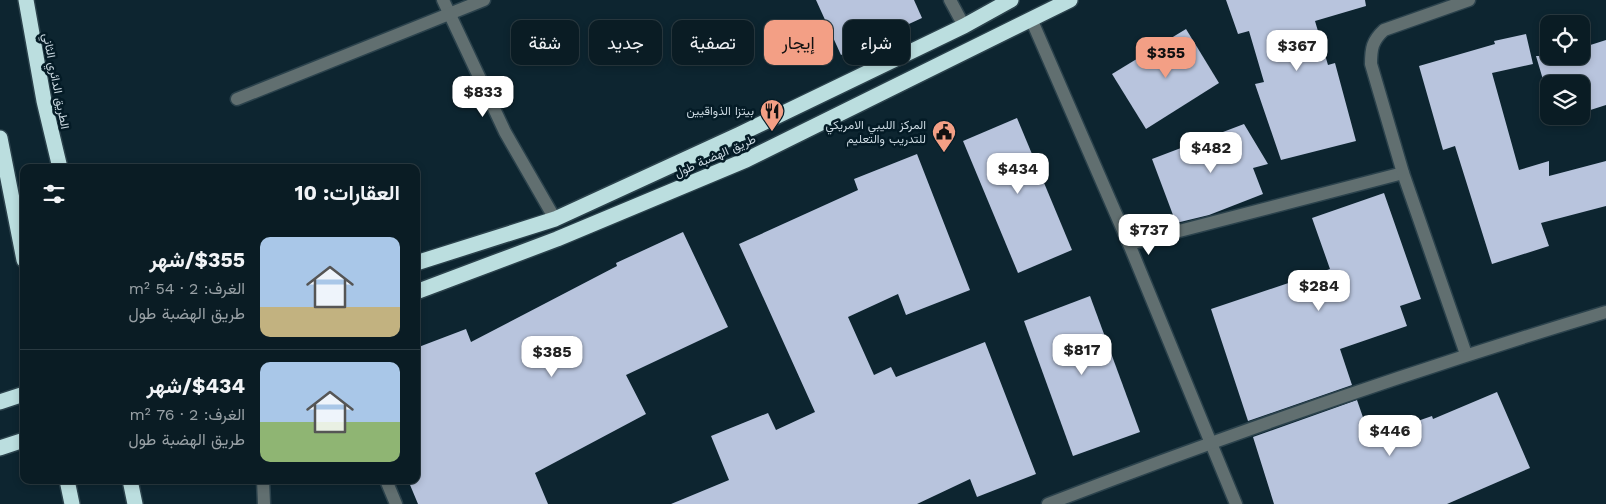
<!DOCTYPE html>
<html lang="ar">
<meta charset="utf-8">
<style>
:root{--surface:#0a1c24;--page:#182931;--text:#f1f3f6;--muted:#99a1a6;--line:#2a3a41;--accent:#f39f85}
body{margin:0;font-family:"Work Sans",Vazirmatn,sans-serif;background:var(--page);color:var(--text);direction:rtl;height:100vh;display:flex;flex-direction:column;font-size:19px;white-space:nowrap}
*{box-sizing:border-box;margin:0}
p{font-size:16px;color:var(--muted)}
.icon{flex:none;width:28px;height:28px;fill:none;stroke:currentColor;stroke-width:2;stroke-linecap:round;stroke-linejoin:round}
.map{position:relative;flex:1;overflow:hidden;direction:ltr}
.panel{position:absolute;left:20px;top:164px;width:400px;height:320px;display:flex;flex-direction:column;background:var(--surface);border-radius:10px;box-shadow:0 2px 8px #0003,0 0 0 1px var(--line);direction:rtl}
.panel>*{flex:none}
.top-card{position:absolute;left:435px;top:20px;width:475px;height:45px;direction:rtl;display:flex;gap:10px}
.buttons{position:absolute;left:1540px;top:15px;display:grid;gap:10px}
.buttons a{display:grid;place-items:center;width:50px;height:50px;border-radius:10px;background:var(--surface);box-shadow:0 2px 8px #0003,0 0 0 1px var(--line);font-size:25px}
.price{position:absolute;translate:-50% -42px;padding:0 11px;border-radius:10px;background:#fff;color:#222;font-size:16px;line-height:32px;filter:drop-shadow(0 1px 2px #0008)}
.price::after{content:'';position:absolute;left:50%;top:30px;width:15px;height:11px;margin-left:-8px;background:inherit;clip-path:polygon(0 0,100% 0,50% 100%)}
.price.active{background:var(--accent);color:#111}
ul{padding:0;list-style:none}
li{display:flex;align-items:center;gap:15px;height:125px;padding:0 20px}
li+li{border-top:1px solid var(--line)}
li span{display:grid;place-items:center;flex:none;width:140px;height:100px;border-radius:10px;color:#555}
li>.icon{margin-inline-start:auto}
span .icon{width:60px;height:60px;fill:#fffc;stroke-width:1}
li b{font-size:21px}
h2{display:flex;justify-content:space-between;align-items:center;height:60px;padding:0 20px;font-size:21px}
.pill{padding:0 18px;border-radius:10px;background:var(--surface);box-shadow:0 2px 8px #0003,0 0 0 1px var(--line);font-size:18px;line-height:45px}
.pill.active{background:var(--accent);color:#111}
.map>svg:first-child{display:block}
.building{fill:#b8c4dd}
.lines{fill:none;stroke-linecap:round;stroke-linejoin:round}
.minor-casing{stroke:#2b424c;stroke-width:15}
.highway-casing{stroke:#2b424c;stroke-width:18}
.minor{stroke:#616f70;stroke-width:12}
.highway{stroke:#bbdedf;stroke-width:15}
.labels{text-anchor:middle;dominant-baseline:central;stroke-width:5;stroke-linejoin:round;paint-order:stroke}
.street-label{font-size:12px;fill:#cad8e0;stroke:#041b26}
.poi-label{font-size:12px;fill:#cad8e0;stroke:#041b26;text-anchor:end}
</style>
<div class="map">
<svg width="1606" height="504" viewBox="0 0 1606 504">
<rect width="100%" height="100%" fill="#0d2530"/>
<g class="building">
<path d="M816,0h98l8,18 -81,37z"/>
<path d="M1226,0h139l1,6 -51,15 13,44 7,-2 21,78 -75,19 -26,-76 9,-2 -15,-51 -11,3z"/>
<path d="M1186,29l33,54 -73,46 -34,-55z"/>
<path d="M1526,34l7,30 -41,9 27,97 30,-9v15l57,-15v45l-65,17 8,23 -57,18 -37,-118 -12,4 -24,-84 76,-22 -1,-3z"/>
<path d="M1606,40v65l-25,8v-29h-32v16l-13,-44h45v-8z"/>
<path d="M1017,118l55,132 -54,23 -55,-132z"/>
<path d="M1244,124l24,40 -15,4 10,26 -54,21 -33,8 -24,-64z"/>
<path d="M917,154l53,136 -64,25 -8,-21 -50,23 26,58 17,-8 5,10 89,-35 51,132 -59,23 -7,-18 -53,25h-246l58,-24 -18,-44 57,-23 8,17 39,-18 -76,-168 119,-54 -4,-11z"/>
<path d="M1384,193l37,106 -21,7 7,20 -67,23 12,36 -104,36 -37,-112 119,-40 -18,-51z"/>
<path d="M683,232l45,95 -102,48 20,39 -111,59 13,31h-130l-10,-24h8v-132l50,-19 5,13 146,-76 -1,-3z"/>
<path d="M1090,296l50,136 -67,24 -49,-135z"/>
<path d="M1497,392l33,76 -83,36h-173l-21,-67 104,-37 9,26 13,-4 4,11 49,-17 1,3z"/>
</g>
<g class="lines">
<g class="minor-casing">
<g id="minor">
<path d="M443,0l62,132 50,87"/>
<path d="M950,0l14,26"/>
<path d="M1032,21l97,223 107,260"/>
<path d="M237,99l247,-99"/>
<path d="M1129,244l274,-71"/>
<path d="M1466,354l-63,-181 -32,-109c0,-15 1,-23 13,-34l85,-30"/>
<path d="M263,480l1,24"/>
<path d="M386,480l10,24"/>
<path d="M1048,504c184,-71 369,-135 558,-192"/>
</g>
</g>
<g class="highway-casing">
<g id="highway">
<path d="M26,0l18,101 16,67"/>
<path d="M0,138l24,122"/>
<path d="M416,263l139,-44 185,-85 224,-108 47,-26"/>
<path d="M416,292l141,-53 189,-79 324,-160"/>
<path d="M0,402l24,-8"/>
<path d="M0,448l24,-8"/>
<path d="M67,480l5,24"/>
<path d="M130,480l5,24"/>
</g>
</g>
<use href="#minor" class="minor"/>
<use href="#highway" class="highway"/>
</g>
<defs>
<g id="restaurant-pin" transform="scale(1.25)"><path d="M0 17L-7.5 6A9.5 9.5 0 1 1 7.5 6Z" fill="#f39f85" stroke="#041b26"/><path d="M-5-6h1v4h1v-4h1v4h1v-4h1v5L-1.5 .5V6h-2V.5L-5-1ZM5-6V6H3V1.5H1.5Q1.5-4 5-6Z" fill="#111"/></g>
<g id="civic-pin" transform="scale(1.25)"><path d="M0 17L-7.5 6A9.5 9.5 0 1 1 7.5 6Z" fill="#f39f85" stroke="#041b26"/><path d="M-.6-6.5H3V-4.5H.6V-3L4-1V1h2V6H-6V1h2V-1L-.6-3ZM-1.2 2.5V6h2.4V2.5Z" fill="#111"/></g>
</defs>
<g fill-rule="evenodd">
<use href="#restaurant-pin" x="772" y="111"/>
<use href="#civic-pin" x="944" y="132"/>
</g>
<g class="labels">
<g class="street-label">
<text transform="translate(56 81) rotate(79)">الطريق الدائري الثاني</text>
<text transform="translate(715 156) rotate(-24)">طريق الهضبة طول</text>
</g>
<g class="poi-label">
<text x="754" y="111">بيتزا الذواقيين</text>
<text x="926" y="125">المركز الليبي الامريكي<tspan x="926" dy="14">للتدريب والتعليم</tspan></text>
</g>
</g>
</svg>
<div class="buttons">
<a><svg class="icon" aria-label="locate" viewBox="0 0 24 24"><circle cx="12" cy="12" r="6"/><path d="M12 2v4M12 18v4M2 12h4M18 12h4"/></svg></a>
<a><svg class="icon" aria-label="layers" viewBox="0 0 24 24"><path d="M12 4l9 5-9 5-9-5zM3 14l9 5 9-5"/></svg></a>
</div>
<b class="price" style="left:1297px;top:72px">$367</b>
<b class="price active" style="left:1166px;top:79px">$355</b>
<b class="price" style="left:483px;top:118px">$833</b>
<b class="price" style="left:1211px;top:174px">$482</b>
<b class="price" style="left:1018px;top:195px">$434</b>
<b class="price" style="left:1149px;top:256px">$737</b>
<b class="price" style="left:1319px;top:312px">$284</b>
<b class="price" style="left:1082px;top:376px">$817</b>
<b class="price" style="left:552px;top:378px">$385</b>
<b class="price" style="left:1390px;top:457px">$446</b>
<div class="top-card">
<a class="pill">شراء</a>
<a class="pill active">إيجار</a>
<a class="pill">تصفية</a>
<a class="pill">جديد</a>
<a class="pill">شقة</a>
</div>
<section class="panel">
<h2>العقارات: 10<svg class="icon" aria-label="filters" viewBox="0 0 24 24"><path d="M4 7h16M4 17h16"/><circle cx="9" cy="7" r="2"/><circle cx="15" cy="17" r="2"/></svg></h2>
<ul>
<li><span style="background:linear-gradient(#a9c7e8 70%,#c2b280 0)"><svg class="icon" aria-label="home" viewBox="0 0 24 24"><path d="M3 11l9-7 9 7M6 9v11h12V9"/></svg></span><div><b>$355/شهر</b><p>الغرف: 2 · 54 m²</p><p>طريق الهضبة طول</p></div></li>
<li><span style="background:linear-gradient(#a9c7e8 60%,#8fb573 0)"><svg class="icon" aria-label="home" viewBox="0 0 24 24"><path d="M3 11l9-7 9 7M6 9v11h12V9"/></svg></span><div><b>$434/شهر</b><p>الغرف: 2 · 76 m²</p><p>طريق الهضبة طول</p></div></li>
</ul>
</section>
</div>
